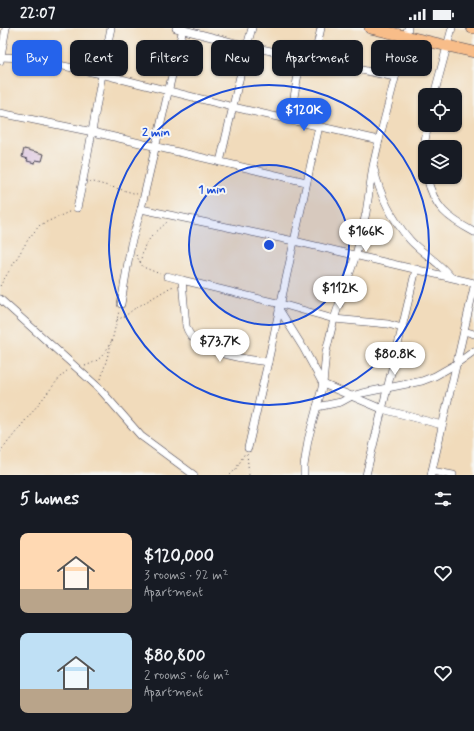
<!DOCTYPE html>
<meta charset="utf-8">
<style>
:root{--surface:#171b24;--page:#20242c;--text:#f1f3f6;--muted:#9ea1a6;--accent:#2563eb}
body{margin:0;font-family:Mynerve,sans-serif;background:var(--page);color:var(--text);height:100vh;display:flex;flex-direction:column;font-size:15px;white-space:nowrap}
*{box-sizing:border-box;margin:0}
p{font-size:13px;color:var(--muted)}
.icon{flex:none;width:22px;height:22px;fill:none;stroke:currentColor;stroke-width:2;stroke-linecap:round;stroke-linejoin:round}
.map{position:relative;height:447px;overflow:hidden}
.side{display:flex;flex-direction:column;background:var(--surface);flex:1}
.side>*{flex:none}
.top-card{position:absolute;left:12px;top:12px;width:450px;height:36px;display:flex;gap:8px}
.fabs{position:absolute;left:418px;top:60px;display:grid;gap:8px}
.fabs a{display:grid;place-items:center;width:44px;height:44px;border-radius:8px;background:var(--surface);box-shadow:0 1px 3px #0004;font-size:20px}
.price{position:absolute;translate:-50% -34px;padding:0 9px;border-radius:14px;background:#fff;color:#222;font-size:13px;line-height:26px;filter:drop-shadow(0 1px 2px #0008)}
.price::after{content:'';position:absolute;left:50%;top:24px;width:12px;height:9px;margin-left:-6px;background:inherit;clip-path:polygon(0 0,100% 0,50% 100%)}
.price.current{background:var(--accent);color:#fff}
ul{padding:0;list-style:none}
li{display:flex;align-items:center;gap:12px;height:100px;padding:0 20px}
li span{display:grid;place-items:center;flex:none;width:112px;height:80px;border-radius:8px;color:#555}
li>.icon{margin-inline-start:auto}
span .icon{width:48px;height:48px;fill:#fffc;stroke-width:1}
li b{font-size:17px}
h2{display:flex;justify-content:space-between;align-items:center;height:48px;padding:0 20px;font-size:17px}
.chip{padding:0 14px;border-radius:8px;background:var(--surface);box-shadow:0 1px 3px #0004;font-size:14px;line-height:36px}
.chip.current{background:var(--accent);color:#fff}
.status{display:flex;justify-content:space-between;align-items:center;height:28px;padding:0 20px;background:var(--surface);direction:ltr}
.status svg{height:11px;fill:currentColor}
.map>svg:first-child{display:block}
.building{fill:#d4b5d9}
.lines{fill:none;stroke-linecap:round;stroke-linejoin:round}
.street-casing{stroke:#413e4e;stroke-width:8}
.primary-casing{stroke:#413e4e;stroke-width:12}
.path{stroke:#413e4e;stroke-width:1;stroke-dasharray:1 3;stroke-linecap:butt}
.street{stroke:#fff;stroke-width:7}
.primary{stroke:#f8bd89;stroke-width:11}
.ring{fill:none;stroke:#1d4ed8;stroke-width:2}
.centre{fill:#1d4ed8;stroke:#f6f6f2;stroke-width:2}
.ring-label{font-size:12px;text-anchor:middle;font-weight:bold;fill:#1d4ed8;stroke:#f6f6f2;stroke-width:4;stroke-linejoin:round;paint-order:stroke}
</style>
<div class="status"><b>22:07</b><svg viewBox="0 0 49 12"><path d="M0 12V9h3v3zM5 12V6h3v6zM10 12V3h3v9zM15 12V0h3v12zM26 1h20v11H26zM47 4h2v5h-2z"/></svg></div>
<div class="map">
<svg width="474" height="447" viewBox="0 0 474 447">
<rect width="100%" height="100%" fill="#f6f6f2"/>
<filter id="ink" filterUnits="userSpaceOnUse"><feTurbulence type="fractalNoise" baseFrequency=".025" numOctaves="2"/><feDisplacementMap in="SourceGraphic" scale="8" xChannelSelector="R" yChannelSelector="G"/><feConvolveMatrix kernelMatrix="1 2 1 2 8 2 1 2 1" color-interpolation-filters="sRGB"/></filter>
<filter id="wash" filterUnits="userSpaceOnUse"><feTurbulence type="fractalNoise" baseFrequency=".012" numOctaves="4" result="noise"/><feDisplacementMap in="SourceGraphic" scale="16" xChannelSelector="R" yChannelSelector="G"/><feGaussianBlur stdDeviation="0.9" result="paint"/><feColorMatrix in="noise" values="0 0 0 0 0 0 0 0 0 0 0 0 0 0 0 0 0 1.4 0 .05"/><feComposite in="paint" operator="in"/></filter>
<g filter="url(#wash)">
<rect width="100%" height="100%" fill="#f1dbbb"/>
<g id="blocks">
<path class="building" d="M24,121l20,5 -2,7 -6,-1 -1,3 -8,-2 1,-2 -6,-2z"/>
</g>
</g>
<g filter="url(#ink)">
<use href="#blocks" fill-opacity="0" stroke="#413e4e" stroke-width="1"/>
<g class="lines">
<g class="street-casing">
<g id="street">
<path d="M176,0l71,18 148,31"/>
<path d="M0,29l26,1 75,16 132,33 146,33"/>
<path d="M314,31l7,-31"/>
<path d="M0,33l6,-33"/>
<path d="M434,67l18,-67"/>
<path d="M0,85l93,19 213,50"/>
<path d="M290,92l11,-63"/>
<path d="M220,134l27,-116 5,-18"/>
<path d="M425,140c-3,-15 0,-29 3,-43"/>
<path d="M374,141c6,27 18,50 36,71 8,9 19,16 28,24 5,4 9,9 13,13"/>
<path d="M427,149c7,31 21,41 47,55"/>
<path d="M77,180c14,-60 21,-120 34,-180"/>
<path d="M141,181l153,32 180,42"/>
<path d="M167,248l15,4"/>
<path d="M0,271l99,89 42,48 53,39"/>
<path d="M121,276l10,-60 10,-35 42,-181"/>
<path d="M279,281l25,40 19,35 59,25 60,16"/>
<path d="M402,300l14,-59"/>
<path d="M464,303l10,3"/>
<path d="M268,334c-24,-3 -74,-8 -82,-36l-4,-46 99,24 53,15 54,5 14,4 -36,147"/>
<path d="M317,379l24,-5 11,-6 10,-3 60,-12 13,-5 21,-12 18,-13"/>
<path d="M248,420l20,-86 51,-236"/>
<path d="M432,443l21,4"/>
<path d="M304,447v-9l4,-26 15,-56 3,-32 8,-33 22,-64 10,-42 7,-47 6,-26 29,-112"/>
<path d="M431,447l43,-188"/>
</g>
</g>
<g class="primary-casing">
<g id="primary">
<path d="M370,0l104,24"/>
<path d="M472,0h2"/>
</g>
</g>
<g class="path">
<path d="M90,153l47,13"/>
<path d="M136,227l7,12 17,7"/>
<path d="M140,234l5,-17 7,-9 15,-14"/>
<path d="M0,258l29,-48 11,-13 31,-14"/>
<path d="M117,292l8,-4 9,-7 37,-22 4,-1"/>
<path d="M112,313l7,-30"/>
<path d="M85,338c16,-6 19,-11 27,-26"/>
<path d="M101,351l10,-35"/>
<path d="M0,424l61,-76 7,-6"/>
<path d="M247,426l2,21"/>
<path d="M230,447l6,-6 9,-16"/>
</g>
<use href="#street" class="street"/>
<use href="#primary" class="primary"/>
</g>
</g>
<circle cx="269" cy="217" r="80" fill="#1d4ed8" fill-opacity=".12"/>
<g class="ring">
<circle cx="269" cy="217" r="80"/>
<circle cx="269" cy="217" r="160"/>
</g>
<circle cx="269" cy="217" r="6" class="centre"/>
<g class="ring-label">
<text x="156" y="108">2 min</text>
<text x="212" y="165">1 min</text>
</g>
</svg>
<div class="fabs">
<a><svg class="icon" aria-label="locate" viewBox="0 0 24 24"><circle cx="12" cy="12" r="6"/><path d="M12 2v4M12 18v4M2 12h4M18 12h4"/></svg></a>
<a><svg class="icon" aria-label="layers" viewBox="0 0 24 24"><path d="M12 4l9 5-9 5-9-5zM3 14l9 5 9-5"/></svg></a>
</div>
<b class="price current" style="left:304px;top:104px">$120K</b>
<b class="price" style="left:366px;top:225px">$166K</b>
<b class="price" style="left:340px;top:282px">$112K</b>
<b class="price" style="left:220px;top:335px">$73.7K</b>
<b class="price" style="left:395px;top:348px">$80.8K</b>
<div class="top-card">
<a class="chip current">Buy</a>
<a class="chip">Rent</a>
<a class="chip">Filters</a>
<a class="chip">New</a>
<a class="chip">Apartment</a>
<a class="chip">House</a>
</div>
</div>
<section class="side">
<h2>5 homes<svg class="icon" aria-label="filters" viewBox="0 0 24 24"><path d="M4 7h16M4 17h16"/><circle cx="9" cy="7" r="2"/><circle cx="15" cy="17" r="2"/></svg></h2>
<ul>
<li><span style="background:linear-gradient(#ffd9b3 70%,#b9a48a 0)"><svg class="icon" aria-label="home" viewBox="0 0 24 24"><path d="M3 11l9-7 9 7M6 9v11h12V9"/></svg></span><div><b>$120,000</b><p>3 rooms · 92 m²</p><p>Apartment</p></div><svg class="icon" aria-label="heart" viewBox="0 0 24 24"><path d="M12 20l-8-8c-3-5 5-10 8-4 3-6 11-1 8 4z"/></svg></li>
<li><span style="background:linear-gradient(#bfe0f5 70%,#b9a48a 0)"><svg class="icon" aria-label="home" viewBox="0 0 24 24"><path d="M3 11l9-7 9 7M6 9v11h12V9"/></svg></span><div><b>$80,800</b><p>2 rooms · 66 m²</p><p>Apartment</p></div><svg class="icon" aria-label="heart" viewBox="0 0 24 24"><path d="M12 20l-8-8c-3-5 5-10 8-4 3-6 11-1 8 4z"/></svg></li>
</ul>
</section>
